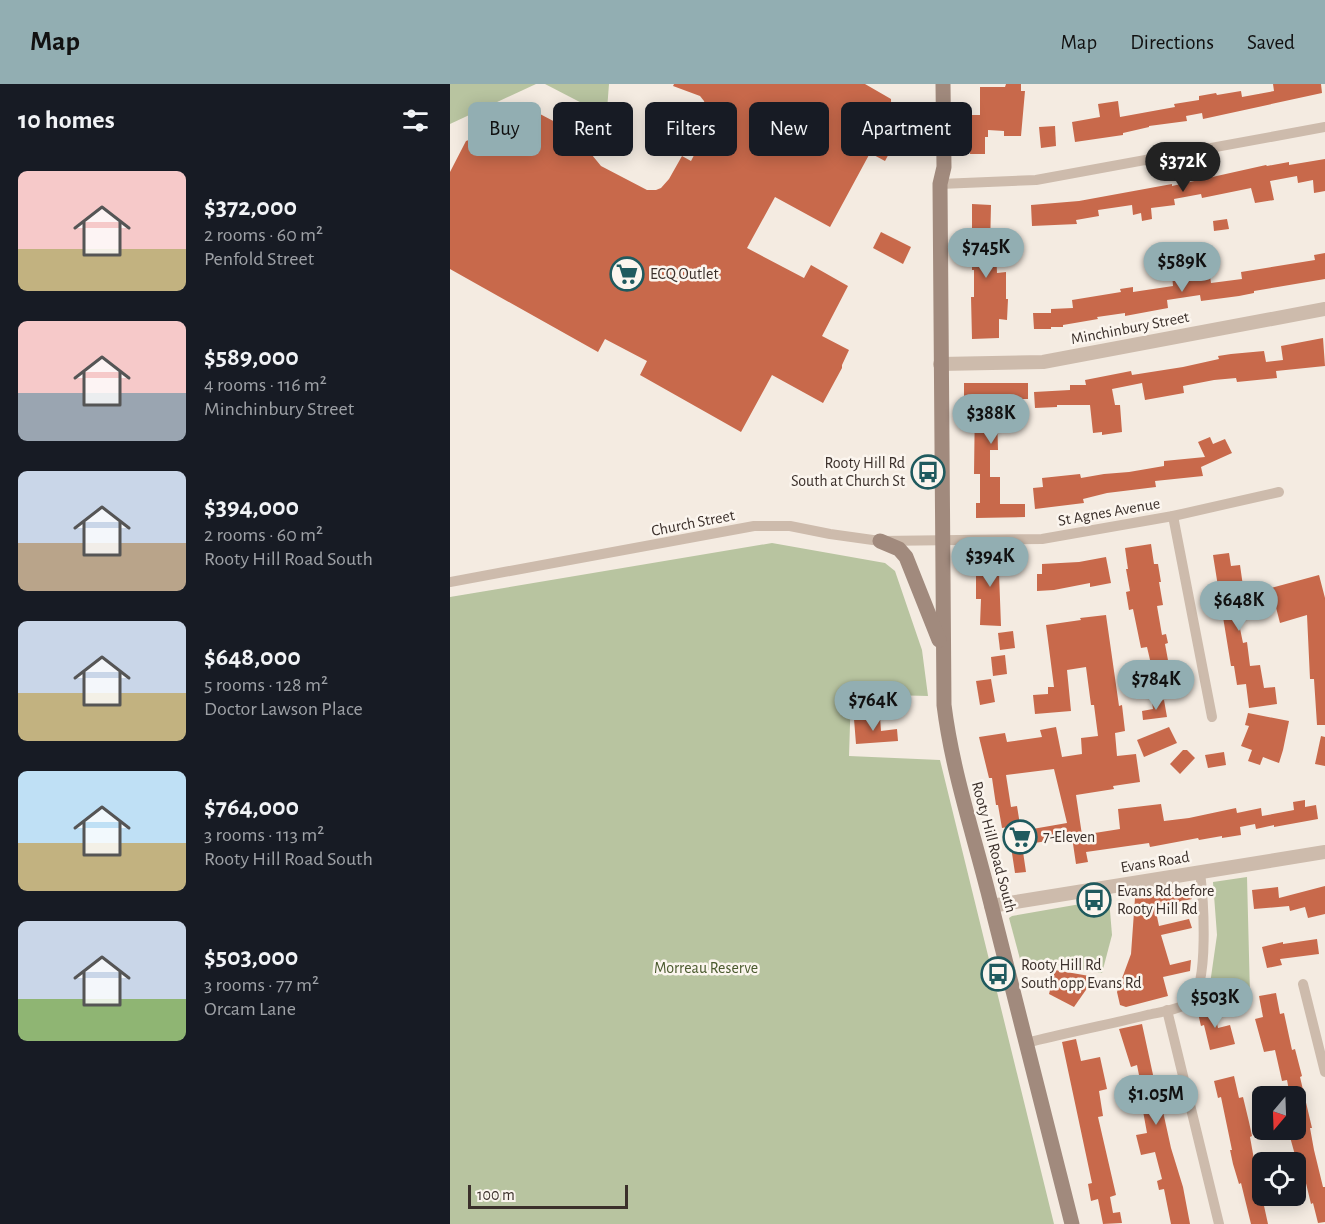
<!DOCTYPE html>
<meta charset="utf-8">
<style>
:root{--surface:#171b24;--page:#242831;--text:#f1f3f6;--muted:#9ea1a6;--accent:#92aeb2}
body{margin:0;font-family:"Alegreya Sans",sans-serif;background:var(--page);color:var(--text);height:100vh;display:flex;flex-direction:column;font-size:22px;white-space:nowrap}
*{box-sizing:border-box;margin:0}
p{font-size:20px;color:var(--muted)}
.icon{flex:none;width:33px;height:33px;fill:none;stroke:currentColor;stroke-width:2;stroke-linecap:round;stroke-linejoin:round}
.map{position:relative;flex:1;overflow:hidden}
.side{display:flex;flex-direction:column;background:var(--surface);width:450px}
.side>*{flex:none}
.hud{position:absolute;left:18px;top:18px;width:570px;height:54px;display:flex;gap:12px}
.needle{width:39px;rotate:199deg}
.controls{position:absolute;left:802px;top:1002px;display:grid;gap:12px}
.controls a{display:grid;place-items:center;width:54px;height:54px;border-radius:9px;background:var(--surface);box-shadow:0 3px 15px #0003;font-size:30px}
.scale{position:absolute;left:18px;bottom:15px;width:160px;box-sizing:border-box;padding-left:6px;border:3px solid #3b302b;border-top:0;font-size:16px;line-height:21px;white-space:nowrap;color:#3b302b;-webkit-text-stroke:4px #fbf5ee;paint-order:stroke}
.price{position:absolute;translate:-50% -51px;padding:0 14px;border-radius:21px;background:var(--accent);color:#111;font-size:20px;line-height:39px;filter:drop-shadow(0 2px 3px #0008)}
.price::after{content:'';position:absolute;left:50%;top:36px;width:18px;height:14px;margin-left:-9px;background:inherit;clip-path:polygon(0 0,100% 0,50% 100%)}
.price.selected{background:#222;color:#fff}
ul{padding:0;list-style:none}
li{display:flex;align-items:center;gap:18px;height:150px;padding:0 18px}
li span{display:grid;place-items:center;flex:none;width:168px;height:120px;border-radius:9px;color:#555}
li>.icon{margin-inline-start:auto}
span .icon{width:72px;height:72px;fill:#fffc;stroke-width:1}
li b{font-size:26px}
h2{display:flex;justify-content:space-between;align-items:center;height:72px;padding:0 18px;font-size:26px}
.pill{padding:0 21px;border-radius:9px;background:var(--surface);box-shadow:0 3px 15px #0003;font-size:21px;line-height:54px}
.pill.selected{background:var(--accent);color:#111}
header{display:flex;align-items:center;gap:36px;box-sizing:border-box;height:84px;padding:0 30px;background:var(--accent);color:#111}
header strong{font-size:28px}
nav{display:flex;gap:33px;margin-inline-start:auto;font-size:21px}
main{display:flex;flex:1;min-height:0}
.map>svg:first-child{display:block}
.green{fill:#b8c4a0}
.building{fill:#c8694b;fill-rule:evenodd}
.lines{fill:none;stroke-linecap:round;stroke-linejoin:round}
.minor{stroke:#cdbbac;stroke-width:10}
.tertiary{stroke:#cdbbac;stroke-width:14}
.secondary{stroke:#a18a7d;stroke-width:15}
.labels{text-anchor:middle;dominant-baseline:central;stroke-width:5;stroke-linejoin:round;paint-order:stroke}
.poi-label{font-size:16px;fill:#3b302b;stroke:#fbf5ee;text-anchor:start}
.street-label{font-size:16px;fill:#3b302b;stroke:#fbf5ee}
.park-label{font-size:16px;fill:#4a5a2e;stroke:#fbf5ee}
</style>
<header>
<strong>Map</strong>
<nav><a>Map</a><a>Directions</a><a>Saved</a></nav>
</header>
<main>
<section class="side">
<h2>10 homes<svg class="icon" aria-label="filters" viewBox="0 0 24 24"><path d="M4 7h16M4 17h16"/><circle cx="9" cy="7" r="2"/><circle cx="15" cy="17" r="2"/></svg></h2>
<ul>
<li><span style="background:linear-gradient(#f6c9c9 65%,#c2b280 0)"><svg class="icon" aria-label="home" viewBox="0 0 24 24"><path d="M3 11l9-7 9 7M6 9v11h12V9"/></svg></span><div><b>$372,000</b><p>2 rooms · 60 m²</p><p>Penfold Street</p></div></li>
<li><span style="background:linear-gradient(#f6c9c9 60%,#9aa5b1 0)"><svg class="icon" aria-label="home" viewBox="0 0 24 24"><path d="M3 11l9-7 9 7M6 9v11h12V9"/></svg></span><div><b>$589,000</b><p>4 rooms · 116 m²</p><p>Minchinbury Street</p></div></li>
<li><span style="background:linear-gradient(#c9d6e8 60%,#b9a48a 0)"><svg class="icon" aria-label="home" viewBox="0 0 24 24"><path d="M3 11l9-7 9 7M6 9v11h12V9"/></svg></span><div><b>$394,000</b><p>2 rooms · 60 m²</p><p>Rooty Hill Road South</p></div></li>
<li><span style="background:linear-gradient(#c9d6e8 60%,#c2b280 0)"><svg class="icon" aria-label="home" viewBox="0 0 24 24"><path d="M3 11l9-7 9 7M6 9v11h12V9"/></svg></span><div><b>$648,000</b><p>5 rooms · 128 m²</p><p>Doctor Lawson Place</p></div></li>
<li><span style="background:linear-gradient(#bfe0f5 60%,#c2b280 0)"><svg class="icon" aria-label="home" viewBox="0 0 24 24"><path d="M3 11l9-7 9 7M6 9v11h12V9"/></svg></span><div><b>$764,000</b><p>3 rooms · 113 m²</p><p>Rooty Hill Road South</p></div></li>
<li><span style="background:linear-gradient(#c9d6e8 65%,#8fb573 0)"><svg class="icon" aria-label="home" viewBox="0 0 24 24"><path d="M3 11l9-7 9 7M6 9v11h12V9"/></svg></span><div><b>$503,000</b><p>3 rooms · 77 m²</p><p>Orcam Lane</p></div></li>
</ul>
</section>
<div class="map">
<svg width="875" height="1140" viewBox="0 0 875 1140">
<rect width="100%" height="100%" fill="#f4ebe1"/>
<g class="green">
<path d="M0,0h86l-86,40z"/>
<path d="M95,0h64l-2,26 -4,4z"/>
<path d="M322,459l113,20 10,8 27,79 6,46 -77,-2 -2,62 91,4 114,464h-604v-627z"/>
<path d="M797,793l3,118 -43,10 10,-70 -4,-53z"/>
<path d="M659,815l3,36 -10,38 -82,-14 -11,-41 3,-2z"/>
</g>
<g class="building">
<path d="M224,0h191l26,15 1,49 -7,13 -15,-8 -40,74 -55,-30 -28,51 57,30 7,-13 37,21 -26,50 27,14 -7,15v3l-19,35 -51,-28 -31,57 -101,-57 7,-14 -42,-22 -7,13 -148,-83v-97l16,-31 74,-27 53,28 -1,13 9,11 46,24h9l5,-2 8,-9 13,-23 9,5 15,-29 3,-12 -5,-19 -4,-5 -27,-10z"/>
<path d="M556,0h15v7h4l-4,45h-17v-5l-16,-1v7h-3v17h-15l-1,-39h11v-28h25z"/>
<path d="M823,0h48l1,9 -119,26 -1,-6 -16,3 1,5 -38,5v1l-26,6v2l-48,7 -3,-20 28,-5 -2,-13 20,-3 2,16 55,-10 -1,-3 25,-4v-4l17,-3 1,2 24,-4 1,6 32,-6z"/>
<path d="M605,42l1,20 -15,2 -2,-21z"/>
<path d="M875,75v32l-11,2 -1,-13 -15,3 -1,-7 -27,5 4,19 -19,3 -4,-15 -49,10 -1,-4 -27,5 1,6 -24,3 1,11 -10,2 -1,-8 -8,2 -1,-10 -34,5 1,6 -23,4 1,4 -45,2 -1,-21 48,-4 93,-17v2l94,-21 1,1 22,-4v3z"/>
<path d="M522,120l19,1 -1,44h6l1,24 9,-1v27h2l-1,21 -8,-1v19l-27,1 -1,-42h3v-27h-2z"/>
<path d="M777,135l2,10 -15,2 -1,-10z"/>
<path d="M431,148l30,15 -8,17 -30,-16z"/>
<path d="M875,169v26l-71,12v2l-15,3 -38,5 -1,-6 -33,5 1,8 -43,8v-3l-28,4 1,2 -35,6v2h-12v2h-17l-1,-16h18v-4l22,-1 -1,-8 49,-8 -1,-3 13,-2v5l40,-6 -1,-12 37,-5 2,14 31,-4 -1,-7 74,-12 -1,-5z"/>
<path d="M873,254l2,28 -49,5 1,7 -40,4 -1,-4 -22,2 -31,6 1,7 -39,7 -3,-17 -30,6 3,16h5l2,27 -20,3v-3l-9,1 -3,-28h-33v2l-22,1 -1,-16 36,-2v-5h16l-1,-5 46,-9 1,4 51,-8 36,-8 -1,-3 13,-2 33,-3 2,11 17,-2 -2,-14z"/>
<path d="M514,299h64v16h-36l-1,16h6l1,35h-8v27h10v27h25v13l-49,1v-15h4v-29h-6l1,-75h-11z"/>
<path d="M760,353l3,7 12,-5 7,14 -31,14 2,9 -48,5 1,6 -49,6 -24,6 1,4 -49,6 -2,-21 10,-1 -1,-9 38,-4 1,4 23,-4 25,-2 35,-6v-5l41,-4 -7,-15z"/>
<path d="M701,460l3,20h4l3,18h-2l4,23 -6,1 5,29 4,-1 2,9 -3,1 5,27 4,-1 2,10 -6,1 2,10 -14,3 -11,-47 -6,1 -8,-39 -4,1 -3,-18 4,-1 -4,-22h2l-3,-21z"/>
<path d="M779,469l2,13 9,-1 4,28 6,17 -13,4 6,29 4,-1 3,24 10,-1 4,23 11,-1 2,17 -28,4 -3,-24 -9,1 -3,-19h-3l-8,-49 -2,1 -5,-18 4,-1 -7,-44z"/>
<path d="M526,473h30v16h-7l2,53 -21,-1 1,-26h-5z"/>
<path d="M656,473l5,26 -21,4v-4l-36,7 -17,1v-17h5v-10l37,-2z"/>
<path d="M869,491l6,23v127h-8l-3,-46h-4l-3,-64 -27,8 -9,-35z"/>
<path d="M656,531l13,91 3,-1 3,26 -10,2 2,23 19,-2 4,28 -27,4 1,3 -38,6 6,40 38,-6 -2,-20 43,-5 3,17 25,-3 47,-10 1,5 24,-5 1,8 32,-6 -1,-8 12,-2v7l11,-2 2,14 -44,8v-2l-18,4 -1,-5 -15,3 1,8 -19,3v-2l-23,4 -1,-2 -48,9 -1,-4 -63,9 2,10 -12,2 -4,-27 -50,8 4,27 -11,1 -7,-46 -6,1 -4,-23h-2l-4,-27h-3l-10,-41 26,-4 2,9 35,-5 -2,-7 16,-3 6,30 20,-3 -1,-16 17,-2 -4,-31h-3l-5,-38 -19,3 4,41 -36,3 -2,-19 15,-1v-7h6l-8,-62 35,-5 -1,-2zM604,685l13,54 -46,8 -4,-25 -6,1 -5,-32z"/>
<path d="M563,547l2,17 -15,2 -2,-17z"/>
<path d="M555,571l2,19 -14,2 -2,-19z"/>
<path d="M541,595l4,23 -15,3 -4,-24z"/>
<path d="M714,616l3,17 -24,3 -1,-9 11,-2 -1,-7z"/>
<path d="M798,629l41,8 -6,29 -4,13 -16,-6 -3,8 -12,-4 4,-11 -11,-4 8,-20 -4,-1z"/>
<path d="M430,633l1,14 16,-2 1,12 -42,3 -2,-25z"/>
<path d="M719,643l8,16 -33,14 -7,-17z"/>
<path d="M871,652l4,1v29l-10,-2z"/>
<path d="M733,666h4l8,8 -15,16 -10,-10z"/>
<path d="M774,668l2,13 -18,3 -3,-13z"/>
<path d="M875,802v28l-17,4 -3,-11 -15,4 -1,-5 -35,3 -2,-19 26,-3 1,11z"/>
<path d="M741,805l1,10 -37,8 4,19 30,-7 3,9 -31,7 9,30 21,-5 -1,11 -27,6 5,19 -42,11 -6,-2 -3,-13 14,-38 4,-56z"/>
<path d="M867,855l2,15 -39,5 2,6 -15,3 -5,-21 21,-5v2z"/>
<path d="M605,886l40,7 -21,30 -25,-13z"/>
<path d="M826,909l4,21 4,-1 8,37 3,-1 7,27 -2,1 12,51h-2l4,22 9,37h2v35l-7,1 -5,-20 -2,1 -7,-29 -3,1 -4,-21h-2l-5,-18 6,-1 -2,-6h2v-34h-6l-3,-16 -5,1 -7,-31 -11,2 -9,-33 8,-2 -4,-21z"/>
<path d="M763,921l5,23 12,-3 5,19 -25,6 -6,-25 -3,1 -4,-17z"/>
<path d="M692,940l18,83h2l9,41 12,39 7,37h-19l-7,-35 -5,1 -2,-9 5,-2 -7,-27 -14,3 -5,-20 11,-2 -4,-22 3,-1 -9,-45 -6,2 -12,-38z"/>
<path d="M626,955l5,22 19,-4 7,32 -8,2 4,25 -5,1 18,78 -6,2 3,16 7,-1 2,11 -19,1 -5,-25 -7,2 -3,-17 4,-1 -30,-141z"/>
<path d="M784,992l5,22 4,-1 6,25 3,14 -2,1 5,28 13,59h-17l-10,-41 -2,1 -6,-20 -3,-14h2l-11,-53 -3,1 -4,-17z"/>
</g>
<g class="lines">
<g class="minor">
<path d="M490,100l96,-4 289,-53"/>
<path d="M723,432l39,201"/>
<path d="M0,498l304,-56h36l40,8 50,7 162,-2 131,-23 106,-24"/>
<path d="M853,900l22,88"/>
<path d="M717,926l52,214"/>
<path d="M576,959c40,-10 80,-18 121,-28 13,-3 32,-5 43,-13 20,-16 13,-106 10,-130"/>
</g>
<g class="tertiary">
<path d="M490,280l103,-2 282,-53"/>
<path d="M541,822l334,-54"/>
</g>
<g class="secondary">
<path d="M493,0l1,83 -4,17 4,521c8,64 28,124 44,187 27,110 56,221 84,332"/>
<path d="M430,457l19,8 7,8 33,83"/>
</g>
</g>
<defs>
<g id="supermarket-ring" transform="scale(1.725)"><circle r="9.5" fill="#fbf5ee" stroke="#1f5a5e" stroke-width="1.5"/><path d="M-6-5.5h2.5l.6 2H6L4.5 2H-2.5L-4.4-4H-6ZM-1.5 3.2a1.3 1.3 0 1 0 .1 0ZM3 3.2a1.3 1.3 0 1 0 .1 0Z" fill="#1f5a5e"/></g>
<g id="bus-ring" transform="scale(1.725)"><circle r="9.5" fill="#fbf5ee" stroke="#1f5a5e" stroke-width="1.5"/><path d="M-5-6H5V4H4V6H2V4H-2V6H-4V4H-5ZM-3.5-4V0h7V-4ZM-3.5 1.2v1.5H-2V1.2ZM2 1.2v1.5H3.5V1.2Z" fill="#1f5a5e"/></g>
</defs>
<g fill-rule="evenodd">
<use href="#supermarket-ring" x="177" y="190"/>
<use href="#bus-ring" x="478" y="388"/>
<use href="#supermarket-ring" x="570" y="753"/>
<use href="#bus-ring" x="644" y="816"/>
<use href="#bus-ring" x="548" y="890"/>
</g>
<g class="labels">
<g class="poi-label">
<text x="200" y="190">ECQ Outlet</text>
<text x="455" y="379" text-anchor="end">Rooty Hill Rd<tspan x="455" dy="18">South at Church St</tspan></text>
<text x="593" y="753">7-Eleven</text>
<text x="667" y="807">Evans Rd before<tspan x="667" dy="18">Rooty Hill Rd</tspan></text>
<text x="571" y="881">Rooty Hill Rd<tspan x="571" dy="18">South opp Evans Rd</tspan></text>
</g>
<g class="street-label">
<text transform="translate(680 244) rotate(-11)">Minchinbury Street</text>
<text transform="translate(659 428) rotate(-10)">St Agnes Avenue</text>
<text transform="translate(243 439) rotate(-11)">Church Street</text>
<text transform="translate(544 763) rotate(75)">Rooty Hill Road South</text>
<text transform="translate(705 778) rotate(-9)">Evans Road</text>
</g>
<g class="park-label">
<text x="256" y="884">Morreau Reserve</text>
</g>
</g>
</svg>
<div class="controls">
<a><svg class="needle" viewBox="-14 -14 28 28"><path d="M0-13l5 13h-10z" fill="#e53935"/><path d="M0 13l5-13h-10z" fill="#9ea1a6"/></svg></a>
<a><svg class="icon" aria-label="locate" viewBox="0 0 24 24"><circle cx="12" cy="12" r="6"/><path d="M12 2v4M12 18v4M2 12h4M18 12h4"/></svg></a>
</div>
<div class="scale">100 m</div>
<b class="price selected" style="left:733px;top:109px">$372K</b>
<b class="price" style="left:536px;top:195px">$745K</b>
<b class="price" style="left:732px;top:209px">$589K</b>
<b class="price" style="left:541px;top:361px">$388K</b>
<b class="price" style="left:540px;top:504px">$394K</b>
<b class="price" style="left:789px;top:548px">$648K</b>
<b class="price" style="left:706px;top:627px">$784K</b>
<b class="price" style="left:423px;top:648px">$764K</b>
<b class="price" style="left:765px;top:945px">$503K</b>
<b class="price" style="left:706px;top:1042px">$1.05M</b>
<div class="hud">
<a class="pill selected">Buy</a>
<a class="pill">Rent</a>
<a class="pill">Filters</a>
<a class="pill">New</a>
<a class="pill">Apartment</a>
</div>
</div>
</main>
